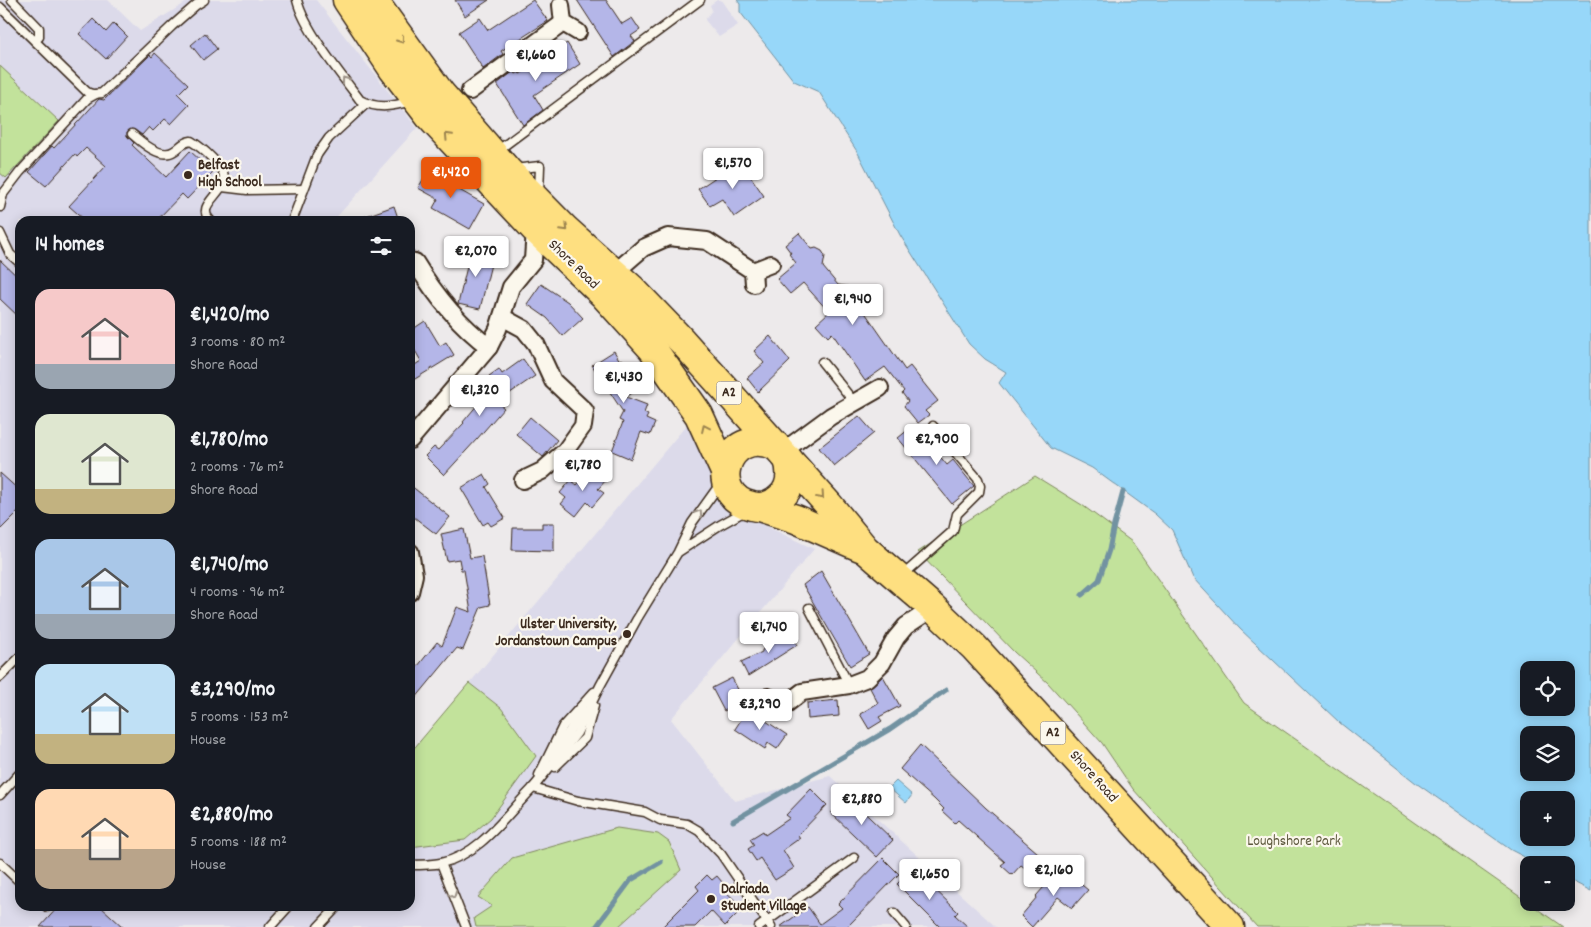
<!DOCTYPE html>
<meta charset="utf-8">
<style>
:root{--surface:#171b24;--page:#242831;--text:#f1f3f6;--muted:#9ea1a6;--accent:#ea580c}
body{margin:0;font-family:Dekko,sans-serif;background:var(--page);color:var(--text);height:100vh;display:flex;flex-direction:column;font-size:19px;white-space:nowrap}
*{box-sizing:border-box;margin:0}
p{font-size:16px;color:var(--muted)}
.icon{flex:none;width:28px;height:28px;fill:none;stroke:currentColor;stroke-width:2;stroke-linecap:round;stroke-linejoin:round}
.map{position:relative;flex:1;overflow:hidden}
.details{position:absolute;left:15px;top:216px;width:400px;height:695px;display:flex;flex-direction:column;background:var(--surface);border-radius:15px;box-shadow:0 2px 12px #0003}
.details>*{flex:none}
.buttons{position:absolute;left:1520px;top:661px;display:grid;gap:10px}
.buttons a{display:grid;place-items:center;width:55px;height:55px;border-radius:10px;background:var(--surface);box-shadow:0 2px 12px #0003;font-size:25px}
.price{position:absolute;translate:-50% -42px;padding:0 11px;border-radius:5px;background:#fff;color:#222;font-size:16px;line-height:32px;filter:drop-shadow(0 1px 2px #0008)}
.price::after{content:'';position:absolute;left:50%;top:30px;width:15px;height:11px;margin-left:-8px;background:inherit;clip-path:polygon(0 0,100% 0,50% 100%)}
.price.current{background:var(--accent);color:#fff}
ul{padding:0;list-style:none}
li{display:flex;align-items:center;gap:15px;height:125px;padding:0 20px}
li span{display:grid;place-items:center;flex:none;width:140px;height:100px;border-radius:15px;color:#555}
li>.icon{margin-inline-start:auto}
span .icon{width:60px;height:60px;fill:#fffc;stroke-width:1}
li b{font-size:21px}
h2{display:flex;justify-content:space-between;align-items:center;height:60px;padding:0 20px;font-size:21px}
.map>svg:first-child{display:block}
.built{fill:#dcdaea}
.green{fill:#c2e29b;stroke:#7e865c}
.water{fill:#97d7f9;stroke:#7292a1;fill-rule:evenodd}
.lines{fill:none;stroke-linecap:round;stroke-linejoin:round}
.stream{stroke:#7292a1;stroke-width:5}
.building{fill:#b4b6e8;stroke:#3b2a1e}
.lane-casing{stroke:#3b2a1e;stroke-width:11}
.street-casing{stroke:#3b2a1e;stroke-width:20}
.highway-casing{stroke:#3b2a1e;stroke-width:31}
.lane{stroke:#fbf7ec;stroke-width:8}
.street{stroke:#fbf7ec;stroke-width:16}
.highway{stroke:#fedf80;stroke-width:28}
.oneway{stroke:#9c844f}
.oneway2{stroke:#9b9085}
.poi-dot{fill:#3b2a1e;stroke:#fbf7ec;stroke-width:2}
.labels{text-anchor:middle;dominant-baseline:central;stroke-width:4.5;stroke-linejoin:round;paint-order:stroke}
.shield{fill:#fbf7ec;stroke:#75685c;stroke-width:1}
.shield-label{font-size:14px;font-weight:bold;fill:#3b2a1e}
.poi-label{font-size:15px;font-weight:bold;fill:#3b2a1e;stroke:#fbf7ec;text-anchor:start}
.street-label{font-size:15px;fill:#3b2a1e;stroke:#fbf7ec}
.park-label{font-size:15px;fill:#5d583d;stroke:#fbf7ec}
</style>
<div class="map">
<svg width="1591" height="927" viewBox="0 0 1591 927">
<rect width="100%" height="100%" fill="#edeaeb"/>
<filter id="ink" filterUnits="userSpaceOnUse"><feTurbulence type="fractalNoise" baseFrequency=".02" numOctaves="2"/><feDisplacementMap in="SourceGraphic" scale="10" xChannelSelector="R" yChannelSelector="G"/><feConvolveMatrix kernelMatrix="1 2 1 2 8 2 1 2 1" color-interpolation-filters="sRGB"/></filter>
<g filter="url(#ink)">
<g class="built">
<path d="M0,0h108l32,31 50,-31h126l101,128 -84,93h-313v685h390v-152l280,-333 30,83 94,45 -143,170 64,82 95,-25 166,151h-996z"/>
<path d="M717,0h4l17,25 -19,12 -14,-17 7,-10 -2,-5z"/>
</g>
<g class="green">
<path d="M0,66l59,55 -53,57 -6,-5z"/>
<path d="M1035,476l47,29 50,37 112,161 319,224h-306l-124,-138 -31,-46 -54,-60 -34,-31 -96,-100z"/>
<path d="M469,683l32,25 35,48 -45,62 -26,22 -55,7v-94z"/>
<path d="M617,828l41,6 11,8 12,28 -63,57h-142l-2,-9 18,-12 -14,-9 34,-39z"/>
</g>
<g class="water">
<path d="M737,0h854v891l-25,-13v-13h-26l-29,-15 -95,-67 -76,-60 -100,-94 -47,-51 -21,-48 -17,-16 -63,-46 -41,-20 -52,-65 7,-11 -21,-13 -16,-15 -69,-109 -42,-82 -39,-61 -25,-11 -54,-69v-8zM1529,670h37v38h-37zM1529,735h37v37h-37zM1529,800h37v38h-37z"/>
<path d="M896,781l16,14 -6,8 -17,-15z"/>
</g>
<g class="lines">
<g class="stream">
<path d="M1082,595l17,-15 10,-30 5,-25 9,-33"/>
<path d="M733,821l157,-92 56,-39"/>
<path d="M596,927l35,-47 30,-18"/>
</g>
</g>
<g class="building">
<path d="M455,0h34l-24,16z"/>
<path d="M533,0l15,21 -47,30 2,3 -20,15 -24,-37 21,-14 8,12z"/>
<path d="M577,0h29l16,24 10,-6 8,12 -9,6 4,5 -21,16z"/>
<path d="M93,19l13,13 8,-9 13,13 -21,23 -27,-25z"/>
<path d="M205,33l12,16 -14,11 -12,-15z"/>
<path d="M567,43l13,21 -46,31 9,15 -20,15 -26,-41 17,-13 2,3 3,-2 1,2z"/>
<path d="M155,53l33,31 -10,10 11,11 -18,19 -6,-5 -12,12 -4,-4 -7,8 -7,-5 -4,-1 -4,3v4l7,7 -2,2 34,32 24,-26 23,21 -26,27 -5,-5 -26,27h-70l-17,-15 37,-40 -20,-18 -9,9 -2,-3 -29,32 -17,-14 23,-26 2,2 45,-49 5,1 46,-45 2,2z"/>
<path d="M740,161l24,35 -30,21 -12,-18 -12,7 -12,-17z"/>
<path d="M430,168l20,11 -3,4 37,21 -14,25 -37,-21 5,-9 -20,-11z"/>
<path d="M394,206l5,15h-44v-1z"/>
<path d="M799,233l13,16 4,-1 6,3 3,5 -2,11 15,18 14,2 3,5v10l11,12 39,56 5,-4 28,35 -13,10 4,4 -11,8 -14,-17 4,-5 -6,-8 2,-2 -19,-24 -20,14 -33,-48 -4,4 -12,-13 13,-12 -26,-29 -13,11 -13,-15 19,-16 -7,-9 2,-1 -6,-8z"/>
<path d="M472,246l22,6 -14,57 -22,-5z"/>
<path d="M0,260l20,19v39l-20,-19z"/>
<path d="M541,284l27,18 15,16 -20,18 -16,-18 -20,-14z"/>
<path d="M425,321l15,25 6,-4 8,13 -44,27v-14l11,-7 -11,-19v-11z"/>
<path d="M770,336l20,25 -32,31 -11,-14 17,-15 -10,-12z"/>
<path d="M614,351l6,10 2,-2 10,16 -2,2 8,12 -12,8 21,8 -3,8 4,2 -2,4 9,4 -5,12 -9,-3 -10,27 -19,-8 11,-29 -4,-2 4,-8 -31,-47z"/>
<path d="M523,359l12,17 -38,26 7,6 -27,31 -33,36 -19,-19 9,-9 4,3 26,-27 -1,-1 31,-37 -5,-9 10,-7 3,5z"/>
<path d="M859,416l15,17 -40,33 -15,-18z"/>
<path d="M530,417l27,23 -14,17 -27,-23z"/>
<path d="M914,425l33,40 6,-5 21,26 -22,18 -54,-66z"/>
<path d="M592,467l15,12 -9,10 6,4 -12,14 -5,-5 -11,14 -15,-12 5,-6 -6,-5 11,-13 6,5z"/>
<path d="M0,473l20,18v19l-20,20z"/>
<path d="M484,474l6,10 -4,3 19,31 -14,8 -3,-4 -5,3 -22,-37z"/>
<path d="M410,485l40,32 -14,17 -26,-20z"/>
<path d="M542,523h12v28l-42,-1 1,-22h29z"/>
<path d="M464,529l6,29 12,-2 8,49 -9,2 -18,43 -6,-2 -47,57v-29l27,-34 5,4 15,-39 14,5 -7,-42h-3l-2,-11 -12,2 -6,-27z"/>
<path d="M821,571l48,83 -19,12 -47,-81z"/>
<path d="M789,633l8,12 -49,31 -7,-14 21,-10v-2z"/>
<path d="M883,676l17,30 -21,11 3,4 -13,8 -9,-15 18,-11 -8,-15z"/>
<path d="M732,678l12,23 -20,10 -12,-23z"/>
<path d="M838,700l1,16 -31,3 -1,-16z"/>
<path d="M748,709l39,26 -10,14 -9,-6 -3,6 -30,-20z"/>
<path d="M920,745l66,63 52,45 -13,15 -4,-3 -9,10 -11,-10 4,-3 -47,-42 -3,3 -13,-12 2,-2 -10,-10 -34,-30z"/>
<path d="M811,789l16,16 -29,30 2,3 -17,12 11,18 -19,12 -15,-22 -4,3 -8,-12 6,-4 -4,-6 13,-8 2,4 25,-17 -4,-3z"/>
<path d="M847,796l46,44 -16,17 -46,-44z"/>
<path d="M883,858l16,16 -52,53h-67l28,-20 12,17 22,-16 -4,-4z"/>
<path d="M913,868l45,44 -3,3 13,12h-28l-43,-43z"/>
<path d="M1059,870l15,14 3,-3 11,9 -16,18 -14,-11 -26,30 -11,-11 16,-19 -1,-1z"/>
<path d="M707,875l5,5 5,-4 10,12 -3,2 19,18 -18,18 -14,-15 -16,16h-33l37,-37 -3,-4z"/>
<path d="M59,906h41l23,21h-83z"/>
</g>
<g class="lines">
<g class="lane-casing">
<g id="lane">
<path d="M12,0l27,28v9l-4,4"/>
<path d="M297,0c7,29 44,75 63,100 18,10 34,6 52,1"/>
<path d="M0,7l87,85c5,3 8,2 15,1l70,-67 24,-21 8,-5"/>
<path d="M132,134c9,8 29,26 42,17 7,-4 8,-9 17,-10 10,6 34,26 33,37 0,16 -30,28 -13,43"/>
<path d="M497,151l203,-151"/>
<path d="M514,169l26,-3 -1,27"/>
<path d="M222,187l25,3 57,-1"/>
<path d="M0,207l3,-13 17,-22 67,-73 9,-5"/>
<path d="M292,221l25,-66 12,-17 38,-35"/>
<path d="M0,233l10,21 10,9"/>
<path d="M822,362l32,40"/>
<path d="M680,551l40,-26 27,-15"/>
<path d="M903,575l50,-44 4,-17 22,-22 1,-6 -2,-7 -45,-53"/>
<path d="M809,608l40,77"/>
<path d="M0,677l20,-20"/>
<path d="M553,756l30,-46"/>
<path d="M555,767l30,-29 9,-32"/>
<path d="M539,775l24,-49 31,-34"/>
<path d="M533,788l44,-55 23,-47 37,-67 41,-67 14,-29 28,-39"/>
<path d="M533,788l45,13 67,11 15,8 27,4 12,7 22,23 50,73"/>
<path d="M0,795l20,-22"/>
<path d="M0,863l20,19"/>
<path d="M441,863l25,64"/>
<path d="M410,865c10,0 21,0 31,-2 41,-9 66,-50 95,-78"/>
<path d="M46,906l1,1"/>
<path d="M894,913l12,14"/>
<path d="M270,927l19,-21"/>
<path d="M318,927l20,-21"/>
<path d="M759,927l95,-69"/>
</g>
</g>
<g class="street-casing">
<g id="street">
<path d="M561,5l2,18 15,9"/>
<path d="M470,91l93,-68"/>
<path d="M410,261l5,1c20,33 43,62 74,85"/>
<path d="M753,271l18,-7"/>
<path d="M613,274l30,-26 25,-11 39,4 46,30 1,13"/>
<path d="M502,317l22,12 12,15 17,37 32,30 -2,15 -18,25 -23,20 -19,9"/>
<path d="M410,440l79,-93 9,-18 13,-42 22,-27 2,-31"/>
<path d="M782,452l49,-36 49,-28"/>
<path d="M410,552l4,23 -4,17"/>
<path d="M768,697l17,8 17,-13 47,-7 18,-7 15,-15 14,-25 10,-12 27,-18"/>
</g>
</g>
<g class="highway-casing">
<g id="highway">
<path d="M347,0l46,69 37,48 105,112 69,66 48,53 47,67 26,57"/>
<path d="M373,0l68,94 66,76 59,60 66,59 50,52 146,163 37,45 68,59 41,39 256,280"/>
<path d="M776,446c-51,-22 -71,50 -24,60 10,3 21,-1 28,-8 12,-10 12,-25 8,-39"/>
<path d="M759,507l37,12 64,28"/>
</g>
</g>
<use href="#lane" class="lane"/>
<use href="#street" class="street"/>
<use href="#highway" class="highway"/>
</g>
<defs><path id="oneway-chevron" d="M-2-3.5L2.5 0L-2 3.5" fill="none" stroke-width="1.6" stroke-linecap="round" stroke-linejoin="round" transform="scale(1.25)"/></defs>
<g class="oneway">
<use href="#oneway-chevron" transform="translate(401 40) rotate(54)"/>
<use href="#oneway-chevron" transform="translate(448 136) rotate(-133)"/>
<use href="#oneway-chevron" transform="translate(565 228) rotate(45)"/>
<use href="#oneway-chevron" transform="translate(705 428) rotate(-115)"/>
<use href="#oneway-chevron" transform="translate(821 496) rotate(48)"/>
</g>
<g class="oneway2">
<use href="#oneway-chevron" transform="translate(345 80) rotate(-126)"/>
<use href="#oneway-chevron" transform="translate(699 513) rotate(-57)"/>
<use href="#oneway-chevron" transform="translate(453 895) rotate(69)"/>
</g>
</g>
<g class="poi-dot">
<circle cx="188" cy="175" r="5"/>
<circle cx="627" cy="634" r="5"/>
<circle cx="711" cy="899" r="5"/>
</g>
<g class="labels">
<g class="shield">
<rect x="716.5" y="381.5" width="25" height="23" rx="4"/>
<rect x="1040.5" y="721.5" width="25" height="23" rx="4"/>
</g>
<g class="shield-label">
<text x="729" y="393">A2</text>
<text x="1053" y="733">A2</text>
</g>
<g class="poi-label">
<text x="198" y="166">Belfast<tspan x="198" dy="17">High School</tspan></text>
<text x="617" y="625" text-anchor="end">Ulster University,<tspan x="617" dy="17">Jordanstown Campus</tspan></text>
<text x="721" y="890">Dalriada<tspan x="721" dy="17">Student Village</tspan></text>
</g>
<g class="street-label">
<text transform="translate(573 265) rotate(44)">Shore Road</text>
<text transform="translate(1093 777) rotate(48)">Shore Road</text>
</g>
<g class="park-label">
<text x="1294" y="842">Loughshore Park</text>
</g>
</g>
</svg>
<div class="buttons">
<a><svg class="icon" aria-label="locate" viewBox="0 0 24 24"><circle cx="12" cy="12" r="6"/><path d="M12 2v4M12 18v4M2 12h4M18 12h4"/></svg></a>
<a><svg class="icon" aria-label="layers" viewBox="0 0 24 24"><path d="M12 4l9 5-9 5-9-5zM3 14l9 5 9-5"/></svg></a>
<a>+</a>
<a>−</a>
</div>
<b class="price" style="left:536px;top:82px">€1,660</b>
<b class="price" style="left:733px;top:190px">€1,570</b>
<b class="price current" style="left:451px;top:199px">€1,420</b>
<b class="price" style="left:476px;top:278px">€2,070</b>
<b class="price" style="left:853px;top:326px">€1,940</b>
<b class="price" style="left:624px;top:404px">€1,430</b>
<b class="price" style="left:480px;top:417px">€1,320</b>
<b class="price" style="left:937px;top:466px">€2,900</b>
<b class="price" style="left:583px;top:492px">€1,780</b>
<b class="price" style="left:769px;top:654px">€1,740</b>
<b class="price" style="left:760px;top:731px">€3,290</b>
<b class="price" style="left:862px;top:826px">€2,880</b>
<b class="price" style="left:1054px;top:897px">€2,160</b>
<b class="price" style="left:930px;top:901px">€1,650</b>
<section class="details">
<h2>14 homes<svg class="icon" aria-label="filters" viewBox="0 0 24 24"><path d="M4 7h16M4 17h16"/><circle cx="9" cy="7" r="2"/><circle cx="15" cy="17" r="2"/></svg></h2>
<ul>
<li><span style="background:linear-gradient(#f6c9c9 75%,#9aa5b1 0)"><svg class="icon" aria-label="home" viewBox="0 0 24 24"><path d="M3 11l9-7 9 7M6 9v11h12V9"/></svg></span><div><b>€1,420/mo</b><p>3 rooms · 80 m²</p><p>Shore Road</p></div></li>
<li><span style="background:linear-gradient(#dfe7d0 75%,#c2b280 0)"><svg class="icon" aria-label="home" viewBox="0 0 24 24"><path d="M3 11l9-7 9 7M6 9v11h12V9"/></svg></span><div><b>€1,780/mo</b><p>2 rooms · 76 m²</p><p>Shore Road</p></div></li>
<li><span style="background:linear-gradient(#a9c7e8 75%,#9aa5b1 0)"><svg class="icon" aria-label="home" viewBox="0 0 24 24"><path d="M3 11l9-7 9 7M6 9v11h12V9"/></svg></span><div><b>€1,740/mo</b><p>4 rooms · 96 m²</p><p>Shore Road</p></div></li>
<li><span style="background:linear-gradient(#bfe0f5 70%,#c2b280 0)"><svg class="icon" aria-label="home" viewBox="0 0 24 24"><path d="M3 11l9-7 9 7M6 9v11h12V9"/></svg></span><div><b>€3,290/mo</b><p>5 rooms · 153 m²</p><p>House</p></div></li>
<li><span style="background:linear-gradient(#ffd9b3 60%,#b9a48a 0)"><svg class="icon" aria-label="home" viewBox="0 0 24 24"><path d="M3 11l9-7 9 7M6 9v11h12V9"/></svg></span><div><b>€2,880/mo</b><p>5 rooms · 188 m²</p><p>House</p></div></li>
</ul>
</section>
</div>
